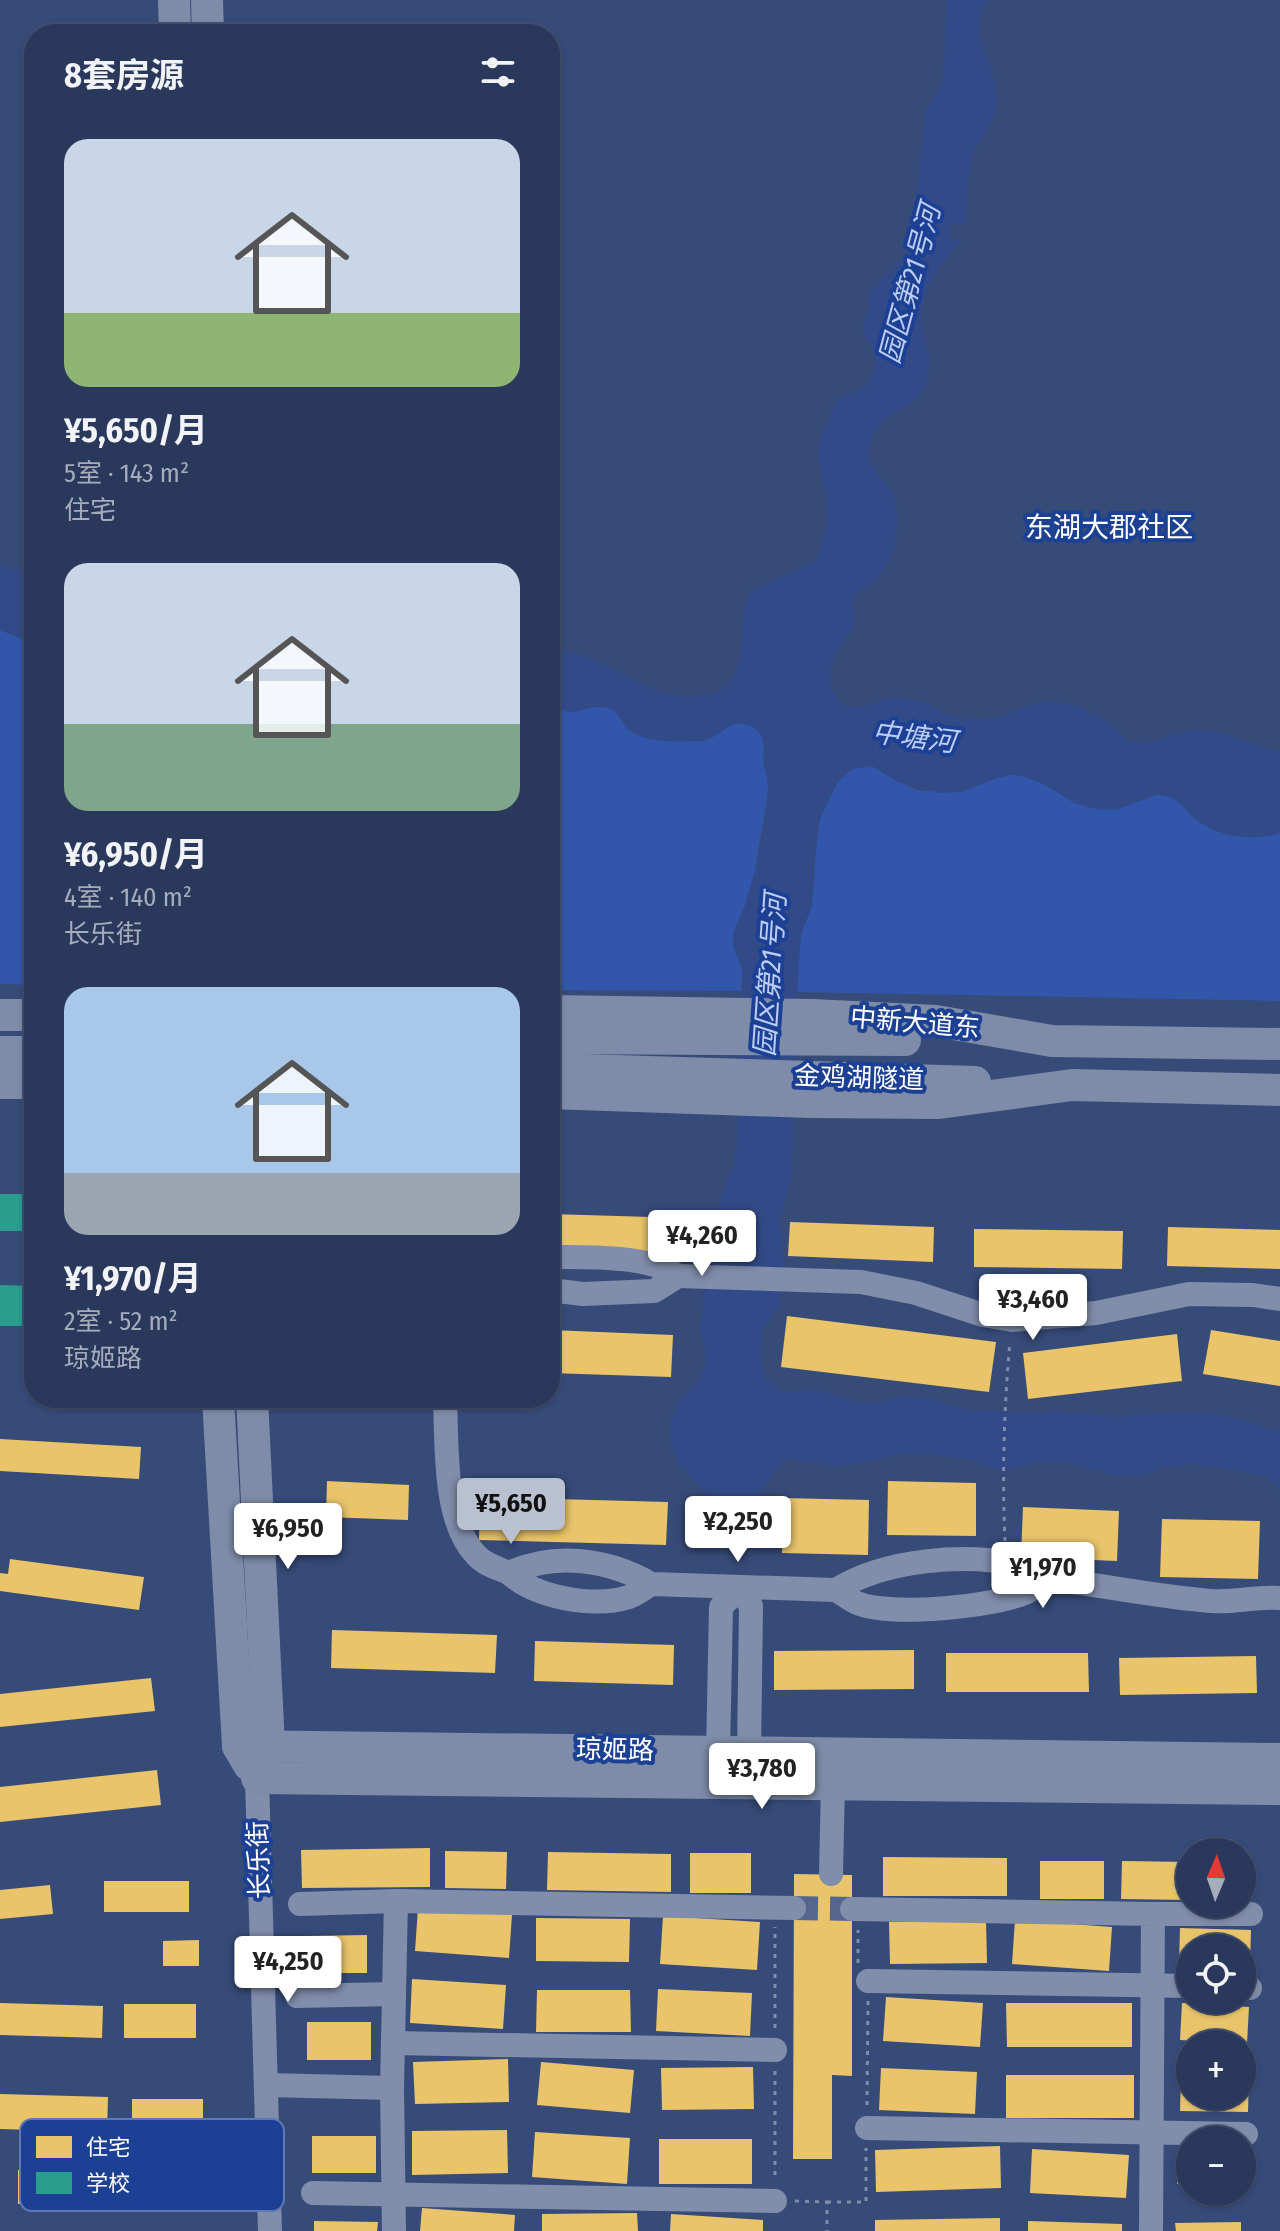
<!DOCTYPE html>
<html lang="zh">
<meta charset="utf-8">
<style>
:root{--surface:#29385b;--page:#354364;--text:#f1f3f6;--muted:#a5acbb;--line:#455271;--accent:#b9c0d0}
body{margin:0;font-family:"Fira Sans Condensed","Noto Sans SC",sans-serif;background:var(--page);color:var(--text);height:100vh;display:flex;flex-direction:column;font-size:30px;white-space:nowrap}
*{box-sizing:border-box;margin:0}
p{font-size:26px;color:var(--muted)}
.icon{flex:none;width:44px;height:44px;fill:none;stroke:currentColor;stroke-width:2;stroke-linecap:round;stroke-linejoin:round}
.map{position:relative;flex:1;overflow:hidden}
.details{position:absolute;left:24px;top:24px;width:536px;height:1384px;display:flex;flex-direction:column;background:var(--surface);border-radius:32px;box-shadow:0 2px 6px #0004,0 0 0 2px var(--line)}
.details>*{flex:none}
.needle{width:52px;rotate:2deg}
.fabs{position:absolute;left:1176px;top:1838px;display:grid;gap:16px}
.fabs a{display:grid;place-items:center;width:80px;height:80px;border-radius:50%;background:var(--surface);box-shadow:0 2px 6px #0004,0 0 0 2px var(--line);font-size:40px}
.price{position:absolute;translate:-50% -68px;padding:0 18px;border-radius:8px;background:#fff;color:#222;font-size:26px;line-height:52px;filter:drop-shadow(0 2px 4px #0008)}
.price::after{content:'';position:absolute;left:50%;top:48px;width:24px;height:18px;margin-left:-12px;background:inherit;clip-path:polygon(0 0,100% 0,50% 100%)}
.price.current{background:var(--accent);color:#111}
ul{padding:0;list-style:none}
li{display:grid;align-content:center;gap:16px;height:424px;padding:0 40px}
li span{display:grid;place-items:center;height:248px;border-radius:24px;color:#555}
li>.icon{margin-inline-start:auto}
span .icon{width:144px;height:144px;fill:#fffc;stroke-width:1}
li b{font-size:34px}
h2{display:flex;justify-content:space-between;align-items:center;height:96px;padding:0 40px;font-size:34px}
.map>svg:first-child{display:block}
.green{fill:#3156aa}
.water{fill:#324b88}
.homes{fill:#e9c46a}
.schools{fill:#2a9d8f}
.lines{fill:none;stroke-linecap:round;stroke-linejoin:round}
.minor-tunnel{stroke:#55668d;stroke-width:24;stroke-dasharray:24 12;stroke-linecap:butt}
.path{stroke:#808dab;stroke-width:3;stroke-dasharray:4 6;stroke-linecap:butt}
.minor{stroke:#808dab;stroke-width:24}
.major{stroke:#7e8ca9;stroke-width:32}
.labels{text-anchor:middle;dominant-baseline:central;stroke-width:8;stroke-linejoin:round;paint-order:stroke}
.street-label{font-size:26px;fill:#fff;stroke:#1c4094}
.water-label{font-size:28px;font-style:italic;fill:#bbcdf6;stroke:#1c4094}
.neighbourhood-label{font-size:28px;fill:#fff;stroke:#1c4094}
.key{fill:#1c4094;stroke:#6079b4;stroke-width:2}
.key-label{font-size:22px;fill:#fff}
</style>
<div class="map">
<svg width="1280" height="2231" viewBox="0 0 1280 2231">
<rect width="100%" height="100%" fill="#374b79"/>
<g class="green">
<path d="M0,630l34,14v341l-34,-1z"/>
<path d="M550,697l18,14 25,-5 16,2 6,3 12,17 11,6 34,7h31l26,-16 11,-2 12,3 9,8 3,5 -1,23 5,20v13l-13,75 -10,37 -9,20 7,42 -2,22 -191,-1z"/>
<path d="M872,766c18,8 35,24 55,25 16,1 45,-6 61,-10 9,-3 19,-8 29,-6 36,6 56,36 96,34 18,0 34,-17 52,-14 14,3 19,14 28,22 24,20 59,24 87,16v168l-483,-9c1,-19 0,-38 4,-56 2,-11 8,-20 10,-30 9,-42 -5,-140 61,-140z"/>
</g>
<g class="water">
<path d="M947,0h41c-24,37 9,62 9,100 0,21 -18,37 -24,56 -7,20 -5,46 -6,68h-16l-1,16h12c-21,26 -45,50 -40,86 3,27 14,28 3,59 -11,30 -52,23 -56,67 -1,15 9,22 17,31 19,22 13,71 -6,92 -8,9 -21,14 -28,24l3,26c-15,18 -38,56 -14,77 12,12 33,0 46,-4 10,-2 21,0 31,2 10,2 17,9 27,13 14,6 39,8 54,4 21,-6 35,-17 59,-15 15,1 32,8 45,17 10,6 18,18 29,22 23,6 38,-9 59,-11 30,-2 61,16 89,22v81c-28,8 -64,5 -86,-16 -14,-12 -18,-22 -38,-22l-40,15 -20,-1 -22,-6 -32,-20 -27,-9 -18,4 -35,14 -23,1 -41,-11 -26,-16 -20,3 -15,14 -17,36 -6,33 -2,54 -11,27 -4,59 -5,183 -12,44 5,49 -6,37 -17,27 -1,30 5,16 12,11 7,3 36,-2 35,12 18,1 32,-7 25,3 36,11 60,3 31,-2 58,6 58,-5 47,2 59,18v59l-12,-14 -70,-13 -34,3 -24,9h-22l-53,-14 -29,1 -35,8 -37,-13 -59,-5 -45,10 -24,3 -46,-7 -10,5 -23,32 -39,1 -14,-6 -26,-27 -9,-27 2,-18 9,-18 19,-20 6,-14 1,-13 -6,-24 7,-72 15,-65 12,-29 3,-19 6,-172c-3,-13 -11,-22 -10,-35 1,-12 9,-23 13,-35 9,-31 28,-101 20,-132 -5,-16 3,-35 -13,-44 -19,-12 -29,6 -44,12 -6,2 -12,2 -18,2 -19,1 -51,1 -65,-14 -6,-6 -6,-15 -15,-18 -16,-8 -36,8 -48,1 -4,-3 -8,-9 -13,-13v-46c57,-3 97,56 156,44 8,-2 17,-5 22,-11 23,-26 6,-66 24,-94l64,-29 11,-33 -1,-31 -8,-39 1,-11 2,-12 16,-36c10,-5 21,-7 29,-14 15,-15 10,-40 -5,-52l7,-23 1,-18 42,-42 14,-138 18,-31z"/>
<path d="M0,566l34,8v70l-34,-14z"/>
</g>
<g class="homes">
<path d="M550,1214l135,4 -1,38 -134,-3z"/>
<path d="M790,1222l144,5 -1,35 -145,-6z"/>
<path d="M1168,1227l112,3v39l-113,-3z"/>
<path d="M974,1229l149,2 -1,38 -148,-2z"/>
<path d="M787,1316l209,26 -7,50 -208,-25z"/>
<path d="M550,1330l123,5 -2,42 -121,-4z"/>
<path d="M1211,1330l69,11v45l-77,-12z"/>
<path d="M1177,1334l5,47 -154,18 -5,-46z"/>
<path d="M0,1439l141,8 -2,32 -139,-8z"/>
<path d="M327,1481l82,4 -1,35 -82,-3z"/>
<path d="M888,1481l88,2v53l-89,-1z"/>
<path d="M480,1497l188,5 -2,43 -187,-5z"/>
<path d="M783,1498l86,2 -1,55 -86,-2z"/>
<path d="M1023,1507l96,4 -2,50 -96,-4z"/>
<path d="M696,1509l26,1 -1,38 -27,-1z"/>
<path d="M1162,1519l98,2 -2,58 -98,-2z"/>
<path d="M10,1559l134,18 -5,33 -139,-19v-18l8,1z"/>
<path d="M332,1630l165,5 -2,38 -164,-5z"/>
<path d="M535,1641l139,4 -1,40 -139,-4z"/>
<path d="M914,1650v39l-140,1v-39z"/>
<path d="M946,1653h142l1,39h-143z"/>
<path d="M1256,1656l1,37 -137,2 -1,-37z"/>
<path d="M151,1678l4,33 -155,16v-33z"/>
<path d="M157,1770l4,35 -161,17v-35z"/>
<path d="M430,1848v39l-128,1 -1,-38z"/>
<path d="M445,1851l62,1 -1,37 -61,-1z"/>
<path d="M548,1852l123,2v38l-124,-2z"/>
<rect x="690" y="1853" width="61" height="40"/>
<path d="M883,1857l124,1v38h-124z"/>
<rect x="1040" y="1861" width="64" height="38"/>
<path d="M1122,1861l68,1v38l-69,-1z"/>
<path d="M794,1874l58,1v201l-20,-1v84h-39z"/>
<rect x="104" y="1881" width="85" height="31"/>
<path d="M50,1885l3,29 -53,5v-29z"/>
<path d="M418,1908l94,7 -3,43 -94,-7z"/>
<path d="M663,1916l97,6 -3,48 -97,-6z"/>
<path d="M536,1918l94,1 -1,43 -93,-1z"/>
<path d="M986,1920l1,43 -97,1 -1,-42z"/>
<path d="M1015,1920l97,7 -3,44 -97,-7z"/>
<path d="M1180,1928l71,2 -1,35h-8v-17h-52v15h-11z"/>
<path d="M367,1935v38h-62v-37z"/>
<path d="M199,1940v26h-36v-25z"/>
<path d="M412,1979l94,6 -3,44 -93,-6z"/>
<path d="M658,1989l94,4 -2,43 -94,-5z"/>
<path d="M537,1990h93l1,42h-95z"/>
<path d="M886,1997l97,6 -3,44 -97,-6z"/>
<path d="M0,2003l103,3 -1,32 -102,-3z"/>
<path d="M1006,2003h126v44h-125z"/>
<path d="M1182,2003l67,4 -2,37 -67,-4z"/>
<rect x="124" y="2004" width="72" height="34"/>
<rect x="307" y="2022" width="64" height="38"/>
<path d="M508,2059l1,43 -94,2 -2,-42z"/>
<path d="M541,2062l93,8 -4,43 -93,-8z"/>
<path d="M753,2067l1,42 -92,1 -1,-42z"/>
<path d="M881,2068l96,4 -2,42 -96,-4z"/>
<path d="M1181,2074h9v22h52v-21h7l-1,37 -68,-1z"/>
<rect x="1006" y="2075" width="128" height="43"/>
<path d="M0,2094l108,3 -1,35 -107,-3z"/>
<rect x="132" y="2099" width="71" height="34"/>
<path d="M507,2130l1,43 -96,2v-44z"/>
<path d="M535,2132l95,6 -3,46 -95,-7z"/>
<rect x="312" y="2136" width="64" height="37"/>
<rect x="659" y="2139" width="93" height="45"/>
<path d="M1000,2146l1,42 -125,4 -1,-42z"/>
<path d="M1032,2149l97,6 -3,43 -96,-5z"/>
<path d="M1179,2150h11v35l-13,-1z"/>
<rect x="18" y="2170" width="81" height="34"/>
<path d="M422,2208l93,7 -1,16h-94z"/>
<path d="M637,2213l1,18h-96v-17z"/>
<path d="M671,2214l92,6v11h-93z"/>
<path d="M1000,2218v13h-125v-11z"/>
<path d="M314,2221l64,1 -1,9h-63z"/>
<path d="M1028,2221l94,3v7h-94z"/>
<path d="M1241,2222v9h-65l-1,-8z"/>
</g>
<g class="schools">
<rect x="0" y="1194" width="34" height="37"/>
<path d="M0,1285l34,1v40h-34z"/>
</g>
<g class="lines">
<path class="minor-tunnel" d="M794,1908l58,1"/>
<g class="path">
<path d="M1005,1541c-3,-68 -1,-133 5,-200"/>
<path d="M858,1963v-33"/>
<path d="M775,2028v-101"/>
<path d="M775,2071v109"/>
<path d="M867,2105l1,-105"/>
<path d="M795,2201l32,1v29"/>
<path d="M827,2202h39v-54"/>
</g>
<g class="minor">
<path d="M550,1257c36,0 99,-2 128,19l-24,15 -71,3 -33,-4"/>
<path d="M678,1276l183,6 55,11 67,22 29,5 84,-7 93,-19 64,1 27,4"/>
<path d="M445,1398c2,46 -2,123 31,157 9,10 22,13 33,18"/>
<path d="M1049,1579c54,6 108,18 162,22 23,2 46,-5 69,-3"/>
<path d="M651,1584c-7,5 -14,10 -22,13 -35,11 -93,1 -120,-24 46,-21 100,-14 142,11l185,6c7,4 14,10 21,13 34,14 137,4 170,-11 8,-4 15,-9 22,-13 -9,-4 -19,-12 -28,-14 -56,-12 -136,-6 -185,25"/>
<path d="M718,1752l3,-145 18,-19 12,18 -2,146"/>
<path d="M257,1778l13,453"/>
<path d="M831,1874l2,-90"/>
<path d="M300,1904l96,-3"/>
<path d="M852,1909l301,5 -2,317"/>
<path d="M1153,1914h98"/>
<path d="M868,1981l322,5"/>
<path d="M1242,1987l8,1"/>
<path d="M297,1996l97,-2"/>
<path d="M393,2043l382,7"/>
<path d="M266,2085l126,3 2,143"/>
<path d="M392,2088l4,-187 398,7"/>
<path d="M867,2128l379,6"/>
<path d="M313,2193l462,8"/>
</g>
<g class="major">
<path d="M174,0l1,34"/>
<path d="M207,0l1,34"/>
<path d="M550,1011l262,4 124,6 116,20 228,3"/>
<path d="M0,1015h34"/>
<path d="M550,1038l355,2"/>
<path d="M0,1052h34"/>
<path d="M550,1069l425,13"/>
<path d="M0,1083h34"/>
<path d="M550,1093l260,9 129,1 133,-18 208,5"/>
<path d="M218,1398l20,348 11,19"/>
<path d="M252,1398l17,348 -7,17"/>
<path d="M238,1746l1042,13"/>
<path d="M257,1778l1023,11"/>
</g>
</g>
<g class="labels">
<g class="street-label">
<text transform="translate(915 1023) rotate(5)">中新大道东</text>
<text transform="translate(859 1078) rotate(2)">金鸡湖隧道</text>
<text transform="translate(615 1750) rotate(1)">琼姬路</text>
<text transform="translate(259 1860) rotate(-92)">长乐街</text>
</g>
<g class="water-label">
<text transform="translate(910 284) rotate(-75)">园区第21号河</text>
<text transform="translate(914 737) rotate(7)">中塘河</text>
<text transform="translate(770 975) rotate(-86)">园区第21号河</text>
</g>
<g class="neighbourhood-label">
<text x="1109" y="527">东湖大郡社区</text>
</g>
</g>
<rect x="20" y="2119" width="264" height="92" rx="12" class="key"/>
<rect x="36" y="2136" width="36" height="22" fill="#e9c46a"/>
<rect x="36" y="2172" width="36" height="22" fill="#2a9d8f"/>
<g class="key-label">
<text x="86" y="2155">住宅</text>
<text x="86" y="2191">学校</text>
</g>
</svg>
<div class="fabs">
<a><svg class="needle" viewBox="-14 -14 28 28"><path d="M0-13l5 13h-10z" fill="#e53935"/><path d="M0 13l5-13h-10z" fill="#a5acbb"/></svg></a>
<a><svg class="icon" aria-label="locate" viewBox="0 0 24 24"><circle cx="12" cy="12" r="6"/><path d="M12 2v4M12 18v4M2 12h4M18 12h4"/></svg></a>
<a>+</a>
<a>−</a>
</div>
<b class="price" style="left:702px;top:1278px">¥4,260</b>
<b class="price" style="left:1033px;top:1342px">¥3,460</b>
<b class="price current" style="left:511px;top:1546px">¥5,650</b>
<b class="price" style="left:738px;top:1564px">¥2,250</b>
<b class="price" style="left:288px;top:1571px">¥6,950</b>
<b class="price" style="left:1043px;top:1610px">¥1,970</b>
<b class="price" style="left:762px;top:1811px">¥3,780</b>
<b class="price" style="left:288px;top:2004px">¥4,250</b>
<section class="details">
<h2>8套房源<svg class="icon" aria-label="filters" viewBox="0 0 24 24"><path d="M4 7h16M4 17h16"/><circle cx="9" cy="7" r="2"/><circle cx="15" cy="17" r="2"/></svg></h2>
<ul>
<li><span style="background:linear-gradient(#c9d6e8 70%,#8fb573 0)"><svg class="icon" aria-label="home" viewBox="0 0 24 24"><path d="M3 11l9-7 9 7M6 9v11h12V9"/></svg></span><div><b>¥5,650/月</b><p>5室 · 143 m²</p><p>住宅</p></div></li>
<li><span style="background:linear-gradient(#c9d6e8 65%,#7fa58c 0)"><svg class="icon" aria-label="home" viewBox="0 0 24 24"><path d="M3 11l9-7 9 7M6 9v11h12V9"/></svg></span><div><b>¥6,950/月</b><p>4室 · 140 m²</p><p>长乐街</p></div></li>
<li><span style="background:linear-gradient(#a9c7e8 75%,#9aa5b1 0)"><svg class="icon" aria-label="home" viewBox="0 0 24 24"><path d="M3 11l9-7 9 7M6 9v11h12V9"/></svg></span><div><b>¥1,970/月</b><p>2室 · 52 m²</p><p>琼姬路</p></div></li>
</ul>
</section>
</div>
